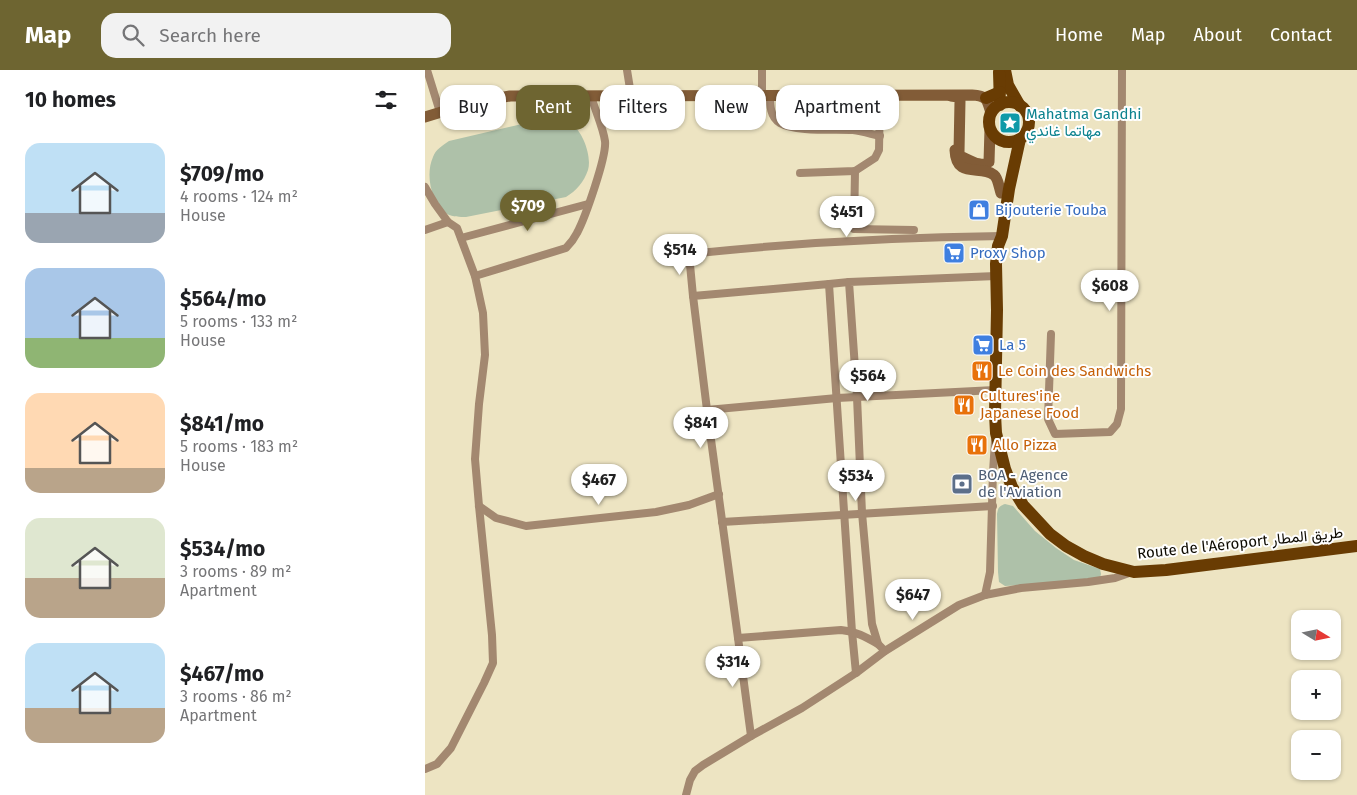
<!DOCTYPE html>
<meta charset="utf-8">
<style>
:root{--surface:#fff;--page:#f2f2f2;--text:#202124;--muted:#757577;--accent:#6e6531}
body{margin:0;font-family:"Fira Sans",Vazirmatn,sans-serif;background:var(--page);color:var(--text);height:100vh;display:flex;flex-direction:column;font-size:19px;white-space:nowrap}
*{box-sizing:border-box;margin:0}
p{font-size:16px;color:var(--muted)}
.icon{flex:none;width:28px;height:28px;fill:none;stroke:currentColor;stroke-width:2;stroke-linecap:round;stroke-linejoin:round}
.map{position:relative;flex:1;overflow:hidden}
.side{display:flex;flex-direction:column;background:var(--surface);width:425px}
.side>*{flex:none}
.top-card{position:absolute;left:15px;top:15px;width:475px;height:45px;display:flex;gap:10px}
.needle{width:32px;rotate:100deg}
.buttons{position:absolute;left:866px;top:540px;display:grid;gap:10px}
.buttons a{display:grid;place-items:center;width:50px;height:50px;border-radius:10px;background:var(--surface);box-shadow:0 1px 4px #0004;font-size:25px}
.price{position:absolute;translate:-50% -42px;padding:0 11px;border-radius:18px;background:#fff;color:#222;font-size:16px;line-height:32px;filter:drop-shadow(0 1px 2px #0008)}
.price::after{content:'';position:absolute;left:50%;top:30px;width:15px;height:11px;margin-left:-8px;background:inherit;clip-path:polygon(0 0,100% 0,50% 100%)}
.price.on{background:var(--accent);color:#fff}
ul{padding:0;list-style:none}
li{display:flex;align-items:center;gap:15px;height:125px;padding:0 25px}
li span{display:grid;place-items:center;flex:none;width:140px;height:100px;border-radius:15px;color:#555}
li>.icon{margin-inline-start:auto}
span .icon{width:60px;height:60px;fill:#fffc;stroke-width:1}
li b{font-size:21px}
h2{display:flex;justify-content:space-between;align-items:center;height:60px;padding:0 25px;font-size:21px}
.pill{padding:0 18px;border-radius:15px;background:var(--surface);box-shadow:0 1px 4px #0004;font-size:18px;line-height:45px}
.pill.on{background:var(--accent);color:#fff}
header{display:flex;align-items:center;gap:30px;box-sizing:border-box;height:70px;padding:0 25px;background:var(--accent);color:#fff}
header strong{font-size:24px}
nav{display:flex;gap:28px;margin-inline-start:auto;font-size:18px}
.search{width:350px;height:45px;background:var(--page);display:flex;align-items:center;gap:12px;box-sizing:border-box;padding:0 18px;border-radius:15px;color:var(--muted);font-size:19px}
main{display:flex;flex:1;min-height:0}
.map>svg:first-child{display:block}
.green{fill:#aec1a9}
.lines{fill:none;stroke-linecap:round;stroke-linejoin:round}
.street{stroke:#a38870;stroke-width:8}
.secondary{stroke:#825c37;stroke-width:11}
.primary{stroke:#693c03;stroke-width:12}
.labels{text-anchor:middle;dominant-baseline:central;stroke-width:4;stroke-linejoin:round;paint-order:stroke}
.culture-label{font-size:15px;fill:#0d838f;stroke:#fff;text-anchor:start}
.shop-label{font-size:15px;fill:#366cbe;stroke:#fff;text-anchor:start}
.food-label{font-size:15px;fill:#c56008;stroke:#fff;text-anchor:start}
.service-label{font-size:15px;fill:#4e5e75;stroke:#fff;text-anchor:start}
.street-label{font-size:15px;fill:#0e0b02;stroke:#fff}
</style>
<header>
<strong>Map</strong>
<div class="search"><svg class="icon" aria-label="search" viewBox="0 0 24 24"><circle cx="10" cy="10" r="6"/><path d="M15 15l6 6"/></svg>Search here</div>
<nav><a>Home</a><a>Map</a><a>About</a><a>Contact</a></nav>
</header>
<main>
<section class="side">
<h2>10 homes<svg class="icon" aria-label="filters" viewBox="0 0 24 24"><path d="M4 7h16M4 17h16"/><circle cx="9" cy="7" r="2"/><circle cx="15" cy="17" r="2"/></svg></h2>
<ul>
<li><span style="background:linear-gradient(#bfe0f5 70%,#9aa5b1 0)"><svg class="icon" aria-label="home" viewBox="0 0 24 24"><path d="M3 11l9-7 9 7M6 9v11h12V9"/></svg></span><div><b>$709/mo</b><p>4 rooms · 124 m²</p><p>House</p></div></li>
<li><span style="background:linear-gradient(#a9c7e8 70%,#8fb573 0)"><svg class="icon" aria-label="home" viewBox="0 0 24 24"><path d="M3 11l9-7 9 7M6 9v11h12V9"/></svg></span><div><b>$564/mo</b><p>5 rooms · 133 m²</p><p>House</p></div></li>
<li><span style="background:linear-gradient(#ffd9b3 75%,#b9a48a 0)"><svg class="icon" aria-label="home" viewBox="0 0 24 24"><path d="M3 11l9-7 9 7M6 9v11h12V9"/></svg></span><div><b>$841/mo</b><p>5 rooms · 183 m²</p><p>House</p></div></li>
<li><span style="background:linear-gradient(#dfe7d0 60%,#b9a48a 0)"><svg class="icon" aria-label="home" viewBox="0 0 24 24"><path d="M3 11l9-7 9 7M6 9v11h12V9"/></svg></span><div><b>$534/mo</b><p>3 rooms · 89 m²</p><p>Apartment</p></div></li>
<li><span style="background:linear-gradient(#bfe0f5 65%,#b9a48a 0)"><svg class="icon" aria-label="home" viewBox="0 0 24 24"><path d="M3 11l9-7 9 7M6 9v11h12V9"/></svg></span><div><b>$467/mo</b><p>3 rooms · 86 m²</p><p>Apartment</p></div></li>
</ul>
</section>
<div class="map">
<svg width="932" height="725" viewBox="0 0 932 725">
<rect width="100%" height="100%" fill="#ede4c2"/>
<g class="green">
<path d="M123,48c8,1 17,1 23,5 12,9 21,33 17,47 -4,12 -12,21 -22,27l-100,20c-6,0 -13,0 -19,-3 -16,-12 -22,-39 -14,-57 3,-8 9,-11 16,-16z"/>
<path d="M580,434l8,2 22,25 21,17 18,12 26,9 1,5 -1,4 -16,3 -79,5 -6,-4 -1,-10 -1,-58c1,-6 2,-8 8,-10z"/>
</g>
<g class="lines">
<g class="street">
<path d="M2,0l13,42"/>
<path d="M202,0l4,25"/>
<path d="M345,25c0,10 0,22 10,28 15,9 55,6 73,7 9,1 18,4 27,6"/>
<path d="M337,26v-26"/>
<path d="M430,101l-1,58 60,1"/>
<path d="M375,103l55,-2 20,-13 4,-8 1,-55"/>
<path d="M0,117l10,17 13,18 9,6 18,48 8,37 2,42 -6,49 -4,55 4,47 13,129 1,28 -9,20 -33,65 -14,16 -12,5"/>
<path d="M0,160l23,-8"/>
<path d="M36,168l127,-34"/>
<path d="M50,206l91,-28c4,-4 8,-9 11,-15 8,-15 30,-77 28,-92 -2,-14 -10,-31 -14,-45"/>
<path d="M404,214l20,-2"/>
<path d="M268,226l-4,-42c104,-11 209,-17 313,-18"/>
<path d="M626,264l-3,85 7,15 55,-2 7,-8 4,-15 1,-339"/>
<path d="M282,340l-14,-114 136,-12 23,348 4,41"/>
<path d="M54,436l17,12 30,8 130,-14 33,-7 30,-11"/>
<path d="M297,452l271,-16"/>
<path d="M560,525l5,-23 3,-100 2,-31"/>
<path d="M313,568l13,98"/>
<path d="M453,574c-12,-7 -23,-13 -37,-14l-103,8 -31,-228 130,-12 158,-8"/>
<path d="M460,581l-7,-7 -6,-20 -10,-111 -5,-116 -8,-115 147,-6"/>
<path d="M261,725l4,-15 5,-9 8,-6 48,-29 51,-28 54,-35 29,-22 74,-46 26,-10 36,-7 67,-6 27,-4 17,-6"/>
</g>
<g class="secondary">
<path d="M526,26l7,1 2,4 -1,51 1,4c10,4 20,12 29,6l1,-33"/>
<path d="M0,47l46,-14 39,-7 462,-1c16,1 15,5 19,18"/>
<path d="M530,80c1,30 26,14 39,25 4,3 5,12 7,18"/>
</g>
<g class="primary">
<path d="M580,0l3,15 12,21"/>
<path d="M574,2l1,33"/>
<path d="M561,28l14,-6"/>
<circle cx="584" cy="52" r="20"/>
<path d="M595,69l-11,50 -7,47 -4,10 -2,18 1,46 -2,104 1,19 9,36 7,18 11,18 27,29 16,12 18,10 19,8 31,8 32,-2 191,-24"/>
</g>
</g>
<defs>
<g id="sight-square" transform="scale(1.125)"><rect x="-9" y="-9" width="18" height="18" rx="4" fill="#0f9aa8" stroke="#fff"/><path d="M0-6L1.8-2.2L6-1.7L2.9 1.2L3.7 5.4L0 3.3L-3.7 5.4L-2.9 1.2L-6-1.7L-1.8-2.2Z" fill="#fff"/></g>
<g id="shop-square" transform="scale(1.125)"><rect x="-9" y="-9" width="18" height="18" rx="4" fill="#3f7fe0" stroke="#fff"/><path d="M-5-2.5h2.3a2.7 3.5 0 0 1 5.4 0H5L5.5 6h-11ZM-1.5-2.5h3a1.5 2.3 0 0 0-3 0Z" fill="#fff"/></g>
<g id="supermarket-square" transform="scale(1.125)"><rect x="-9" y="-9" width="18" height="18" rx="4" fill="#3f7fe0" stroke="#fff"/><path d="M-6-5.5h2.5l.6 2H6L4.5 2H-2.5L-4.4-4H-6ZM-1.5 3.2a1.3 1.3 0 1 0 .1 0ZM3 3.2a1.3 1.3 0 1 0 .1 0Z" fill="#fff"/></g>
<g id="restaurant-square" transform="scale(1.125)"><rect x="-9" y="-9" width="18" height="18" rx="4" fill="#e8710a" stroke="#fff"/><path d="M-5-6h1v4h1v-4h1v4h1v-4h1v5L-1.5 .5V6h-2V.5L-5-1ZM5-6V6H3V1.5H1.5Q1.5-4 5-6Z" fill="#fff"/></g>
<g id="bank-square" transform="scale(1.125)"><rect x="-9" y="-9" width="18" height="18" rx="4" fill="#5c6f8a" stroke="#fff"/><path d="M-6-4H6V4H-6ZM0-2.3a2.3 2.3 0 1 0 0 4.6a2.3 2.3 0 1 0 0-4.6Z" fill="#fff"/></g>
</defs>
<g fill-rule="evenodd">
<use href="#sight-square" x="585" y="53"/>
<use href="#shop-square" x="554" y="140"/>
<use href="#supermarket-square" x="529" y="183"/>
<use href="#supermarket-square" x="558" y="275"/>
<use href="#restaurant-square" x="557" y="301"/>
<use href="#restaurant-square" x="539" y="335"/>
<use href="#restaurant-square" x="552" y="375"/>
<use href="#bank-square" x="537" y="414"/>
</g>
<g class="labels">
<g class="culture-label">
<text x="601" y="44">Mahatma Gandhi<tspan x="601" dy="17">مهاتما غاندي</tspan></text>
</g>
<g class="shop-label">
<text x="570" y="140">Bijouterie Touba</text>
<text x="545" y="183">Proxy Shop</text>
<text x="574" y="275">La 5</text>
</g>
<g class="food-label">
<text x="573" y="301">Le Coin des Sandwichs</text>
<text x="555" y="326">Cultures'ine<tspan x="555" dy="17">Japanese Food</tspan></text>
<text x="568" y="375">Allo Pizza</text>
</g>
<g class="service-label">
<text x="553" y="405">BOA - Agence<tspan x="553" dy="17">de l'Aviation</tspan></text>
</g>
<g class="street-label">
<text transform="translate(815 473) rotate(-6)">Route de l'Aéroport طريق المطار</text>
</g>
</g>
</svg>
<div class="buttons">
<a><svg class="needle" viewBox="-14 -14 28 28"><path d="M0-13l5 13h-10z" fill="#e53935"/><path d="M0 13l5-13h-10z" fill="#757577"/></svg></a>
<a>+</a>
<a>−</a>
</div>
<b class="price on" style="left:103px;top:162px">$709</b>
<b class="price" style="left:422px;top:168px">$451</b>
<b class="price" style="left:255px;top:206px">$514</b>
<b class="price" style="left:685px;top:242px">$608</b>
<b class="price" style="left:443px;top:332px">$564</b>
<b class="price" style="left:276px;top:379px">$841</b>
<b class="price" style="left:431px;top:432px">$534</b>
<b class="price" style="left:174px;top:436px">$467</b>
<b class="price" style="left:488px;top:551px">$647</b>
<b class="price" style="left:308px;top:618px">$314</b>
<div class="top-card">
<a class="pill">Buy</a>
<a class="pill on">Rent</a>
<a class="pill">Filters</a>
<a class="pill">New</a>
<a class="pill">Apartment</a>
</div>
</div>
</main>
